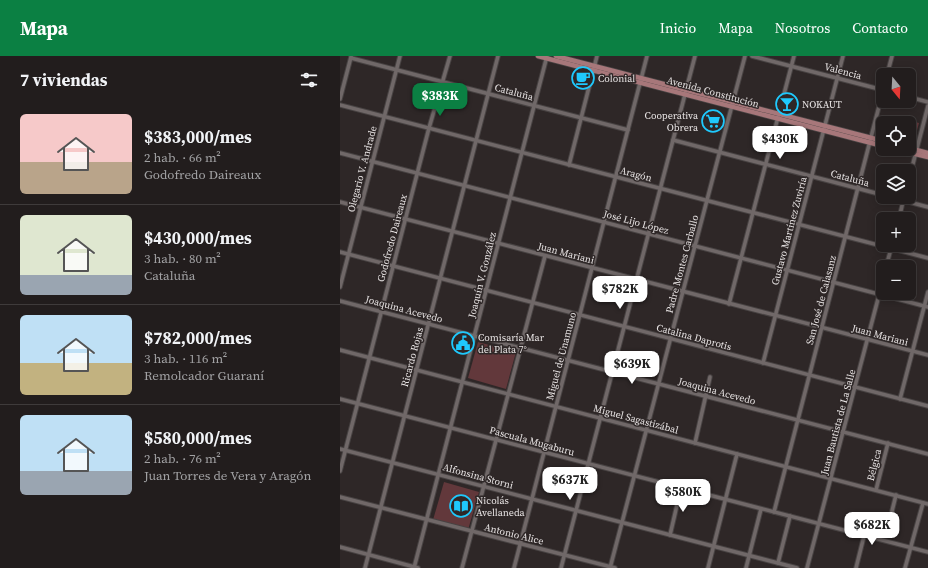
<!DOCTYPE html>
<html lang="es">
<meta charset="utf-8">
<style>
:root{--surface:#221d1d;--page:#2e2a2a;--text:#f1f3f6;--muted:#a2a2a4;--line:#3f3b3b;--accent:#0b8043}
body{margin:0;font-family:"Source Serif 4",serif;background:var(--page);color:var(--text);height:100vh;display:flex;flex-direction:column;font-size:15px;white-space:nowrap}
*{box-sizing:border-box;margin:0}
p{font-size:13px;color:var(--muted)}
.icon{flex:none;width:22px;height:22px;fill:none;stroke:currentColor;stroke-width:2;stroke-linecap:round;stroke-linejoin:round}
.map{position:relative;flex:1;overflow:hidden}
.side{display:flex;flex-direction:column;background:var(--surface);width:340px}
.side>*{flex:none}
.needle{width:26px;rotate:162deg}
.controls{position:absolute;left:536px;top:12px;display:grid;gap:8px}
.controls a{display:grid;place-items:center;width:40px;height:40px;border-radius:6px;background:var(--surface);box-shadow:0 2px 10px #0003,0 0 0 1px var(--line);font-size:20px}
.price{position:absolute;translate:-50% -34px;padding:0 9px;border-radius:8px;background:#fff;color:#222;font-size:13px;line-height:26px;filter:drop-shadow(0 1px 2px #0008)}
.price::after{content:'';position:absolute;left:50%;top:24px;width:12px;height:9px;margin-left:-6px;background:inherit;clip-path:polygon(0 0,100% 0,50% 100%)}
.price.on{background:var(--accent);color:#fff}
ul{padding:0;list-style:none}
li{display:flex;align-items:center;gap:12px;height:100px;padding:0 20px}
li+li{border-top:1px solid var(--line)}
li span{display:grid;place-items:center;flex:none;width:112px;height:80px;border-radius:6px;color:#555}
li>.icon{margin-inline-start:auto}
span .icon{width:48px;height:48px;fill:#fffc;stroke-width:1}
li b{font-size:17px}
h2{display:flex;justify-content:space-between;align-items:center;height:48px;padding:0 20px;font-size:17px}
header{display:flex;align-items:center;gap:24px;box-sizing:border-box;height:56px;padding:0 20px;background:var(--accent);color:#fff}
header strong{font-size:19px}
nav{display:flex;gap:22px;margin-inline-start:auto;font-size:14px}
main{display:flex;flex:1;min-height:0}
.map>svg:first-child{display:block}
.green{fill:#62383b}
.lines{fill:none;stroke-linecap:round;stroke-linejoin:round}
.minor-casing{stroke:#484343;stroke-width:5.5}
.major-casing{stroke:#484343;stroke-width:6}
.minor{stroke:#706868;stroke-width:3.5}
.major{stroke:#a7777a;stroke-width:4.5}
.labels{text-anchor:middle;dominant-baseline:central;stroke-width:3;stroke-linejoin:round;paint-order:stroke}
.street-label{font-size:10px;fill:#e8e4e4;stroke:#2e2727}
.poi-label{font-size:10px;fill:#e8e4e4;stroke:#2e2727;text-anchor:start}
</style>
<header>
<strong>Mapa</strong>
<nav><a>Inicio</a><a>Mapa</a><a>Nosotros</a><a>Contacto</a></nav>
</header>
<main>
<section class="side">
<h2>7 viviendas<svg class="icon" aria-label="filters" viewBox="0 0 24 24"><path d="M4 7h16M4 17h16"/><circle cx="9" cy="7" r="2"/><circle cx="15" cy="17" r="2"/></svg></h2>
<ul>
<li><span style="background:linear-gradient(#f6c9c9 60%,#b9a48a 0)"><svg class="icon" aria-label="home" viewBox="0 0 24 24"><path d="M3 11l9-7 9 7M6 9v11h12V9"/></svg></span><div><b>$383,000/mes</b><p>2 hab. · 66 m²</p><p>Godofredo Daireaux</p></div></li>
<li><span style="background:linear-gradient(#dfe7d0 75%,#9aa5b1 0)"><svg class="icon" aria-label="home" viewBox="0 0 24 24"><path d="M3 11l9-7 9 7M6 9v11h12V9"/></svg></span><div><b>$430,000/mes</b><p>3 hab. · 80 m²</p><p>Cataluña</p></div></li>
<li><span style="background:linear-gradient(#bfe0f5 60%,#c2b280 0)"><svg class="icon" aria-label="home" viewBox="0 0 24 24"><path d="M3 11l9-7 9 7M6 9v11h12V9"/></svg></span><div><b>$782,000/mes</b><p>3 hab. · 116 m²</p><p>Remolcador Guaraní</p></div></li>
<li><span style="background:linear-gradient(#bfe0f5 70%,#9aa5b1 0)"><svg class="icon" aria-label="home" viewBox="0 0 24 24"><path d="M3 11l9-7 9 7M6 9v11h12V9"/></svg></span><div><b>$580,000/mes</b><p>2 hab. · 76 m²</p><p>Juan Torres de Vera y Aragón</p></div></li>
</ul>
</section>
<div class="map">
<svg width="588" height="512" viewBox="0 0 588 512">
<rect width="100%" height="100%" fill="#2e2727"/>
<g class="green">
<path d="M553,60l26,7 -5,18 -5,-1v-17h-18z"/>
<path d="M138,286l38,10 -10,37 -38,-11z"/>
<path d="M104,426l35,10 -11,38 -35,-10z"/>
</g>
<g class="lines">
<g class="minor-casing">
<g id="minor">
<path d="M412,0l131,34"/>
<path d="M11,2l277,72"/>
<path d="M547,19l5,-19"/>
<path d="M569,41l19,5"/>
<path d="M0,43l11,-42"/>
<path d="M0,49l588,153"/>
<path d="M333,84l210,55"/>
<path d="M0,97l588,154"/>
<path d="M229,109l28,-109"/>
<path d="M569,123l19,-73"/>
<path d="M550,141l38,10"/>
<path d="M0,146l588,153"/>
<path d="M559,163l5,-22"/>
<path d="M0,196l588,154"/>
<path d="M546,211l6,-22"/>
<path d="M0,231l60,-231"/>
<path d="M0,245l588,153"/>
<path d="M389,248l65,-248"/>
<path d="M0,294l588,154"/>
<path d="M423,307l80,-307"/>
<path d="M0,343l588,153"/>
<path d="M560,343l28,-107"/>
<path d="M355,387l15,-66"/>
<path d="M0,393l457,119"/>
<path d="M0,415l89,-343 21,-72"/>
<path d="M536,434l12,-47"/>
<path d="M0,441l275,71"/>
<path d="M552,455l4,-16"/>
<path d="M434,456l109,-421"/>
<path d="M330,479l11,-47"/>
<path d="M0,491l78,21"/>
<path d="M438,507l12,-47"/>
<path d="M25,512l133,-512"/>
<path d="M74,512l133,-512"/>
<path d="M122,512l83,-312"/>
<path d="M174,512l133,-512"/>
<path d="M221,512l134,-512"/>
<path d="M270,512l135,-512"/>
<path d="M368,512l29,-114"/>
<path d="M406,512l15,-59"/>
<path d="M467,512l76,-288"/>
<path d="M516,512l8,-32"/>
<path d="M565,512l18,-65"/>
</g>
</g>
<g class="major-casing">
<g id="major">
<path d="M198,0l345,90"/>
<path d="M216,0l327,85"/>
<path d="M569,92l19,5"/>
<path d="M555,93l33,8"/>
</g>
</g>
<use href="#minor" class="minor"/>
<use href="#major" class="major"/>
</g>
<defs>
<g id="cafe-ring" transform="scale(1.15)"><circle r="9.5" fill="#2e2727" stroke="#1fc9fd" stroke-width="1.5"/><path d="M-5.5-4.5H6V0H3Q3 3.5 0 3.5H-2.5Q-5.5 3.5-5.5 0ZM3-3.2v2h1.7v-2ZM-6 4.5H4V6H-6Z" fill="#1fc9fd"/></g>
<g id="bar-ring" transform="scale(1.15)"><circle r="9.5" fill="#2e2727" stroke="#1fc9fd" stroke-width="1.5"/><path d="M-6-5H6L.8 .8V4.5H3.5V6h-7V4.5H-.8V.8Z" fill="#1fc9fd"/></g>
<g id="supermarket-ring" transform="scale(1.15)"><circle r="9.5" fill="#2e2727" stroke="#1fc9fd" stroke-width="1.5"/><path d="M-6-5.5h2.5l.6 2H6L4.5 2H-2.5L-4.4-4H-6ZM-1.5 3.2a1.3 1.3 0 1 0 .1 0ZM3 3.2a1.3 1.3 0 1 0 .1 0Z" fill="#1fc9fd"/></g>
<g id="civic-ring" transform="scale(1.15)"><circle r="9.5" fill="#2e2727" stroke="#1fc9fd" stroke-width="1.5"/><path d="M-.6-6.5H3V-4.5H.6V-3L4-1V1h2V6H-6V1h2V-1L-.6-3ZM-1.2 2.5V6h2.4V2.5Z" fill="#1fc9fd"/></g>
<g id="library-ring" transform="scale(1.15)"><circle r="9.5" fill="#2e2727" stroke="#1fc9fd" stroke-width="1.5"/><path d="M-6-4Q-3-5.5-.7-3.5V5Q-3 3-6 4ZM6-4Q3-5.5 .7-3.5V5Q3 3 6 4Z" fill="#1fc9fd"/></g>
</defs>
<g fill-rule="evenodd">
<use href="#cafe-ring" x="243" y="22"/>
<use href="#bar-ring" x="447" y="48"/>
<use href="#supermarket-ring" x="373" y="65"/>
<use href="#civic-ring" x="123" y="287"/>
<use href="#library-ring" x="121" y="450"/>
</g>
<g class="labels">
<g class="street-label">
<text transform="translate(503 15) rotate(15)">Valencia</text>
<text transform="translate(174 36) rotate(15)">Cataluña</text>
<text transform="translate(373 36) rotate(15)">Avenida Constitución</text>
<text transform="translate(22 113) rotate(-75)">Olegario V. Andrade</text>
<text transform="translate(296 118) rotate(15)">Aragón</text>
<text transform="translate(510 122) rotate(15)">Cataluña</text>
<text transform="translate(296 166) rotate(15)">José Lijo López</text>
<text transform="translate(449 175) rotate(-75)">Gustavo Martínez Zuviría</text>
<text transform="translate(52 182) rotate(-75)">Godofredo Daireaux</text>
<text transform="translate(226 197) rotate(15)">Juan Mariani</text>
<text transform="translate(342 208) rotate(-75)">Padre Montes Carballo</text>
<text transform="translate(142 219) rotate(-76)">Joaquín V. González</text>
<text transform="translate(481 244) rotate(-75)">San José de Calasanz</text>
<text transform="translate(64 253) rotate(15)">Joaquina Acevedo</text>
<text transform="translate(540 279) rotate(15)">Juan Mariani</text>
<text transform="translate(354 281) rotate(15)">Catalina Daprotis</text>
<text transform="translate(221 300) rotate(-75)">Miguel de Unamuno</text>
<text transform="translate(72 301) rotate(-75)">Ricardo Rojas</text>
<text transform="translate(377 335) rotate(15)">Joaquina Acevedo</text>
<text transform="translate(296 363) rotate(15)">Miguel Sagastizábal</text>
<text transform="translate(498 366) rotate(-75)">Juan Bautista de La Salle</text>
<text transform="translate(192 385) rotate(15)">Pascuala Mugaburu</text>
<text transform="translate(534 409) rotate(-76)">Bélgica</text>
<text transform="translate(138 420) rotate(15)">Alfonsina Storni</text>
<text transform="translate(174 478) rotate(14)">Antonio Alice</text>
</g>
<g class="poi-label">
<text x="258" y="22">Colonial</text>
<text x="462" y="48">NOKAUT</text>
<text x="358" y="59" text-anchor="end">Cooperativa<tspan x="358" dy="12">Obrera</tspan></text>
<text x="138" y="281">Comisaría Mar<tspan x="138" dy="12">del Plata 7°</tspan></text>
<text x="136" y="444">Nicolás<tspan x="136" dy="12">Avellaneda</tspan></text>
</g>
</g>
</svg>
<div class="controls">
<a><svg class="needle" viewBox="-14 -14 28 28"><path d="M0-13l5 13h-10z" fill="#e53935"/><path d="M0 13l5-13h-10z" fill="#a2a2a4"/></svg></a>
<a><svg class="icon" aria-label="locate" viewBox="0 0 24 24"><circle cx="12" cy="12" r="6"/><path d="M12 2v4M12 18v4M2 12h4M18 12h4"/></svg></a>
<a><svg class="icon" aria-label="layers" viewBox="0 0 24 24"><path d="M12 4l9 5-9 5-9-5zM3 14l9 5 9-5"/></svg></a>
<a>+</a>
<a>−</a>
</div>
<b class="price on" style="left:100px;top:61px">$383K</b>
<b class="price" style="left:440px;top:104px">$430K</b>
<b class="price" style="left:280px;top:254px">$782K</b>
<b class="price" style="left:292px;top:329px">$639K</b>
<b class="price" style="left:230px;top:445px">$637K</b>
<b class="price" style="left:343px;top:457px">$580K</b>
<b class="price" style="left:532px;top:490px">$682K</b>
</div>
</main>
